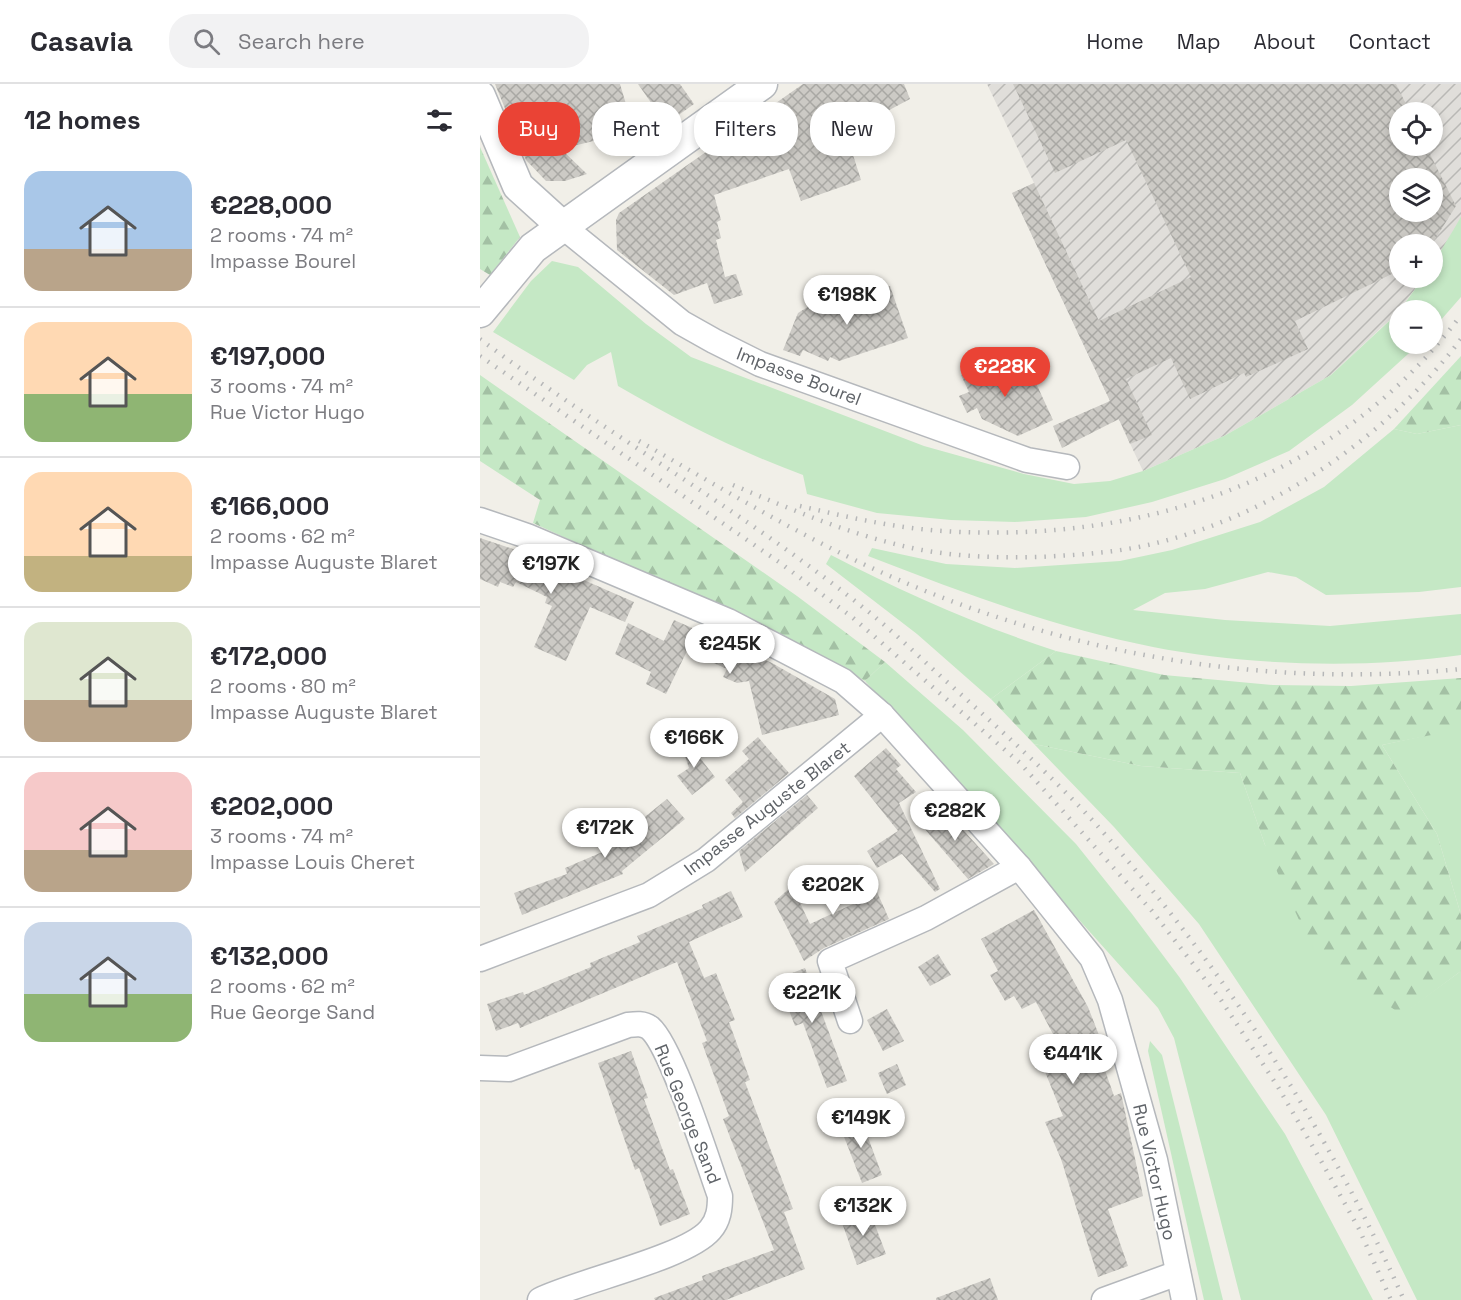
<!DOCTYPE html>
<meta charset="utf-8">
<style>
:root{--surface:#fff;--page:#f2f2f3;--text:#2b2b33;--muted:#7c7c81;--line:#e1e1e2;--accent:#ea4335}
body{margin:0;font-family:"Space Grotesk",sans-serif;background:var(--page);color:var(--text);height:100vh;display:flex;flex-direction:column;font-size:22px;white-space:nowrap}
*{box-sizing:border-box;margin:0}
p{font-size:20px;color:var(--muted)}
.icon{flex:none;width:33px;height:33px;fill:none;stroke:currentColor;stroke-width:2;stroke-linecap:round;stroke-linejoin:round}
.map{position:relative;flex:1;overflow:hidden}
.sheet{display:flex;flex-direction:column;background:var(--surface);width:480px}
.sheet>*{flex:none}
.top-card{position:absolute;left:18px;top:18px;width:570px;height:54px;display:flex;gap:12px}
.controls{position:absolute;left:909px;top:18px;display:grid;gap:12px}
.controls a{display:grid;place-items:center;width:54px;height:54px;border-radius:50%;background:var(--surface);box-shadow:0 3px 9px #0003;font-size:30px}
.price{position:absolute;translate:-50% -51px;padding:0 14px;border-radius:21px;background:#fff;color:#222;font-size:20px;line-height:39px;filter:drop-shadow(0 2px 3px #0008)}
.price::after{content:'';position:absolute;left:50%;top:36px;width:18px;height:14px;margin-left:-9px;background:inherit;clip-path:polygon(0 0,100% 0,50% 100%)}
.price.current{background:var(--accent);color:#fff}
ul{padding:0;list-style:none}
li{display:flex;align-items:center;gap:18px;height:150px;padding:0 24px}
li+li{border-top:2px solid var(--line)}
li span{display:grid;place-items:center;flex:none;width:168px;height:120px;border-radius:18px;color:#555}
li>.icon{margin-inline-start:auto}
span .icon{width:72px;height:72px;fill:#fffc;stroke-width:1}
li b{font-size:26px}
h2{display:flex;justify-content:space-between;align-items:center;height:72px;padding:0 24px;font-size:26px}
.chip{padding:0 21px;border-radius:24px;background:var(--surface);box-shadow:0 3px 9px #0003;font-size:21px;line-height:54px}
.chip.current{background:var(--accent);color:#fff}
header{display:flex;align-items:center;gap:36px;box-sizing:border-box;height:84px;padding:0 30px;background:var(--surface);border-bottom:2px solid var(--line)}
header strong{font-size:28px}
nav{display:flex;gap:33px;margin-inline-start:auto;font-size:21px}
.search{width:420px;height:54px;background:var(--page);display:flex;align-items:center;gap:15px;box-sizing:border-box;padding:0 21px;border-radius:24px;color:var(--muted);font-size:22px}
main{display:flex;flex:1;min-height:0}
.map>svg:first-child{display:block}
.industrial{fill:url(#industrial-furrows);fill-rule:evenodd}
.grass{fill:#c5e8c5}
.forest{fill:url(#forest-firs)}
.building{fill:url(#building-cross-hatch);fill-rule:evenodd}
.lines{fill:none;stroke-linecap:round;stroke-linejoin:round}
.minor-casing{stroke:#b5b8bc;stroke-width:27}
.tertiary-casing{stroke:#b5b8bc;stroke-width:33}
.minor{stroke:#fff;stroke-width:24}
.tertiary{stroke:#fff;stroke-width:30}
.rail{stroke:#b6b7b8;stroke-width:4.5;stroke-dasharray:1.5 8;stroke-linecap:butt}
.labels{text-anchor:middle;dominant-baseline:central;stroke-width:4.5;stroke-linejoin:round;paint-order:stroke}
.street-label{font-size:18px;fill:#5f6368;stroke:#fff}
</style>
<header>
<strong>Casavia</strong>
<div class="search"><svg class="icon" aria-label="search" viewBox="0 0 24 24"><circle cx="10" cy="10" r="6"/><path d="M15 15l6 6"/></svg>Search here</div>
<nav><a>Home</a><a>Map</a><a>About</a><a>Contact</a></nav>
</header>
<main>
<section class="sheet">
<h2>12 homes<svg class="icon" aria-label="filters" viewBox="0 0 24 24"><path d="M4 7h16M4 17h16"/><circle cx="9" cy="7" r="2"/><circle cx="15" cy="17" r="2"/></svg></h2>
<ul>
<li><span style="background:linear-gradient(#a9c7e8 65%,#b9a48a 0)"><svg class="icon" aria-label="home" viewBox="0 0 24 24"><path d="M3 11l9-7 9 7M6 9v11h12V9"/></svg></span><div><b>€228,000</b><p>2 rooms · 74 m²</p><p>Impasse Bourel</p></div></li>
<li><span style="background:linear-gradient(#ffd9b3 60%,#8fb573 0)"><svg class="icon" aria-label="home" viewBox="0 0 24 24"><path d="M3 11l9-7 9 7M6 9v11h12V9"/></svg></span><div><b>€197,000</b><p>3 rooms · 74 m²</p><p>Rue Victor Hugo</p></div></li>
<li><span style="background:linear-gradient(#ffd9b3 70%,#c2b280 0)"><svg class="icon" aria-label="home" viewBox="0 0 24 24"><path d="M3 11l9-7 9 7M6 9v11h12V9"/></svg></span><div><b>€166,000</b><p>2 rooms · 62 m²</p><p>Impasse Auguste Blaret</p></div></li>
<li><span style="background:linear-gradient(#dfe7d0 65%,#b9a48a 0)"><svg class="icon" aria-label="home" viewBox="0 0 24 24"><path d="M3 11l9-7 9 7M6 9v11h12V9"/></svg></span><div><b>€172,000</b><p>2 rooms · 80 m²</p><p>Impasse Auguste Blaret</p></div></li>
<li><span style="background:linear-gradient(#f6c9c9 65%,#b9a48a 0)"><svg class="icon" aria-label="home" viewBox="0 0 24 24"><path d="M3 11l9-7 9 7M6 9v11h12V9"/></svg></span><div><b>€202,000</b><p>3 rooms · 74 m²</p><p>Impasse Louis Cheret</p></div></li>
<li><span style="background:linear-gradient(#c9d6e8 60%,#8fb573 0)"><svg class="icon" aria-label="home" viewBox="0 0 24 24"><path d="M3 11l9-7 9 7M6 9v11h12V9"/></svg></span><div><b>€132,000</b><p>2 rooms · 62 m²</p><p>Rue George Sand</p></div></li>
</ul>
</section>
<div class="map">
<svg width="981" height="1216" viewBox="0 0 981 1216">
<defs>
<pattern id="industrial-furrows" width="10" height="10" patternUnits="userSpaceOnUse" patternTransform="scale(1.5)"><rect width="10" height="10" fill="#e0deda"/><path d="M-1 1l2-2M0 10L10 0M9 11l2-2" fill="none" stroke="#b9b8b5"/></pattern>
<pattern id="forest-firs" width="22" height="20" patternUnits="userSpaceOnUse" patternTransform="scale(1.5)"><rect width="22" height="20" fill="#c5e8c5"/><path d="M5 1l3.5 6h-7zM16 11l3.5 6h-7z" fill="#a3c0a4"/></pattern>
<pattern id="building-cross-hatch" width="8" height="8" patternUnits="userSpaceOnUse" patternTransform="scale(1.5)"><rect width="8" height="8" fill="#cccac5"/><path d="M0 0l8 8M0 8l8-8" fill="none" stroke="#a9a8a4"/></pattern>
</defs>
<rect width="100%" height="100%" fill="#f1efe8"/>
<path class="industrial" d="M507,0h474v132l-11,24 -17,25 -1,-21h-32v34h23l-25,34 -67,63 -107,61 -81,35 -131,-278 22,-10zM920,28h32v34h-32zM920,94h32v34h-32z"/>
<g class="grass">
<path d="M981,132v81l-28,32 -1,-19h-32l23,-32h9c0,-19 20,-43 29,-62z"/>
<path d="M72,177l26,6 68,57 45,33 233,89 100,28 50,10 36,-3 33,-10 81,-35 107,-61 69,-64v33h19l-67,61 -63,46 -64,28 -73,23 -66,15 -71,5 -64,-2 -74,-7 -70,-19 -4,-19c-65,-24 -125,-54 -185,-89l-7,-34 -24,13 -13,15 -81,-48 38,-51z"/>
<path d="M981,341v162l-42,5 -93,3 -30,-18 -28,-5 -63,17 -40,4 -32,17 92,10 105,6 131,-12v41c-97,14 -211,11 -308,-8 -98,-19 -192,-55 -285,-91l4,-8 74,16 69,4 105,-7 52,-11 88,-28 64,-35 70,-58 23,5z"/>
<path d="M351,471c73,38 146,70 225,96l-65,48 -74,-65 -91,-70z"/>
<path d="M405,578l78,68 113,114 56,70 48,64 105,156 88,166h-132l-67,-262 -16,-30 -293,-327z"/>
<path d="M981,644v187l-24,-81 -55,-89z"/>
<path d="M554,660l107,22 99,7 25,72 137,169 59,-43v329h-44l-91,-185 -127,-191 -85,-97z"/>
<path d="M670,957l12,14 61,245h-19l-56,-249z"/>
</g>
<g class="forest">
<path d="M0,63l40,90 -30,38 -10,-6z"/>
<path d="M981,272v69l-44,9 -23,-5z"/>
<path d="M0,291l317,221 88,66 -20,19 -54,-31 -278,-127 7,-23 -60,-39z"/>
<path d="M576,567l108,24 109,10 78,1 110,-8v51l-79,16 55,89 24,81v56l-59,44 -88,-62 -49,-108 -25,-72 -99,-7 -107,-22 -43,-45z"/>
</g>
<g class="building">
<path d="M15,0h125l14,47 -73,18 26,25 -22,7h-19l-20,-21z"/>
<path d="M158,0h42l14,20 -28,20z"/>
<path d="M323,0h101l6,15 -64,34 15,47 -60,21 -12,-32 -75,26 7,25 -4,2 4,16 -5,2 9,37 11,-3 7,21 -29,9 -7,-21 -33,12 -57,-45 -1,-30 3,-7z"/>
<path d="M533,0h383l14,28h-10v34h26l30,60 -24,38h-32v26l-105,51 13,28 -62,28 -2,-4 -54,26 -19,-41 -45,21 26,56 -22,9 -11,-25 -57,29 -9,-22 57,-25 -98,-208 22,-10 65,138 92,-44 -65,-137 -71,33zM920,94h32v34h-32z"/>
<path d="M410,202l18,52 -69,23 -9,-4 -2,4 -25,-11 -3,6 -17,-6 15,-37 32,-20 4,12z"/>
<path d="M523,273l9,20 12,-6 6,12 5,-2 18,39 -35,16 -36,-17 -5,-11 -10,5 -8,-17 10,-4 -8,-17z"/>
<path d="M0,454l33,11 121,53 -9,20 -35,-15 -24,54 -32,-14 18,-41 -7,-3 2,-6 -31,-15 -3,5 -13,-5 -2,5 -18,-8z"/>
<path d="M194,536l98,43 63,36 4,16 -77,20 -13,-54 -12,2 -14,-6 4,-8 -40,-18 -21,43 -20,-10 5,-12 -36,-18 13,-31 36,18z"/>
<path d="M199,647l36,46 -23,18 -15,-19 12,-8 -12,-36z"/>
<path d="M278,653l31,36 -54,45 -4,-5 12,-11 -18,-22 24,-21 -7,-8z"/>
<path d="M406,664l15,17 -5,4 20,23 -17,11 41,86 -5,3 -33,-38 -25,14 -10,-17 31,-20 -44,-55z"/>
<path d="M327,711l11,13 -73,64 -6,-21z"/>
<path d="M187,715l18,20 -63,52 1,3 -101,41 -8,-22 53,-19 -2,-6 63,-27 -12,-15 17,-15 8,9z"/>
<path d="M460,720l26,29 28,31 -26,15 -52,-60z"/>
<path d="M386,783l23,52 -65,29 -20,13 -30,-59 18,-16 18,38 43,-20 -11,-21z"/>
<path d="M251,807l12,26 -54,25 15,36 12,-5 19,47 -6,2 21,58 -5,2 48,127 -9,3 21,57 -79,31h-71l-1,-2 49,-18 -1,-4 72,-26 -51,-131 6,-3 -27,-73 5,-2 -30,-79 -157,66 -2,-5 -22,8 -9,-27 36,-12 1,3 67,-28 -1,-4 50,-21 -3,-6 66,-28 -1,-3z"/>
<path d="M554,826l54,97 18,46 -6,3 14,40 7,-3 22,103 -35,13 20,57 -30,11 -37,-118 -16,-37 18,-6 -22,-54 21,-11 -26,-49 -14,7 -8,-13 -9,5 -15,-26 8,-4 -17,-32z"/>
<path d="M458,870l13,21 -21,11 -12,-19z"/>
<path d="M325,884l42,113 -20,7 -24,-65 -8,3 -18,-47z"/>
<path d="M407,925l17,32 -21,10 -16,-31z"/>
<path d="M151,967l17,47 -4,1 26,71 3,-1 17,45 -30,12 -21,-58 -4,2 -37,-107z"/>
<path d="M417,980l9,21 -19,9 -9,-21z"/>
<path d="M380,1032l22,59 -20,8 -23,-59z"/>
<path d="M389,1125l17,45 -29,11 -16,-45z"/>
<path d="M510,1194l8,22h-62v-2z"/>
</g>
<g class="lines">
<g class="minor-casing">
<g id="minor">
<path d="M81,141l121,98 32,18 46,23 267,96 40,7"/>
<path d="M0,436l47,16 201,85 115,60 39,34 137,152 73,91 18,42 45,160 29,140"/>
<path d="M0,875l169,-64 57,-35 176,-145"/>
<path d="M370,937l-20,-60 96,-43 93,-51"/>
<path d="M0,984l29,1 119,-44c8,-1 15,-2 22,3 22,19 58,135 70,168 0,12 -1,24 -10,34 -24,28 -132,51 -170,70"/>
<path d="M624,1216l74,-27"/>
</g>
</g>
<g class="tertiary-casing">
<g id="tertiary">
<path d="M0,12l38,90 43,39"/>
<path d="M0,228l53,-64 229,-164"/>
</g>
</g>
<use href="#minor" class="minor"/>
<use href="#tertiary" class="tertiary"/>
<g class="rail">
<path d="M0,255c125,94 263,172 385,270 28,22 54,48 81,72 51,46 102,91 148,141 128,143 232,304 310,478"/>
<path d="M0,272l299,206 73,55 168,146 132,148 69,89 57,87 42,72 39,70 32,71"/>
<path d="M159,357c77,44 154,91 235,128 185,84 385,120 587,100"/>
<path d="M253,401c62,26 122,52 189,65 39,7 78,8 117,7 37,-2 73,-4 109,-12 123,-28 237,-106 313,-206"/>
<path d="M320,422c47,11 95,22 143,25 200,13 395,-51 518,-216"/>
</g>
</g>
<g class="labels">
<g class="street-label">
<text transform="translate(319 292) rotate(21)">Impasse Bourel</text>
<text transform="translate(287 724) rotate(-38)">Impasse Auguste Blaret</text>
<text transform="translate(208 1030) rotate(68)">Rue George Sand</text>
<text transform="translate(675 1088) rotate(77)">Rue Victor Hugo</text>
</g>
</g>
</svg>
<div class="controls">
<a><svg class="icon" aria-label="locate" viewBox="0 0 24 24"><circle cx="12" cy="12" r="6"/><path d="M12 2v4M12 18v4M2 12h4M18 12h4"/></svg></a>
<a><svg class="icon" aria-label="layers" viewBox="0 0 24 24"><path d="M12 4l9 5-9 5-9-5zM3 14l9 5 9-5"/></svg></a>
<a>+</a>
<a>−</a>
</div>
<b class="price" style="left:367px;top:242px">€198K</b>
<b class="price current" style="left:525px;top:314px">€228K</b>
<b class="price" style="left:71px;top:511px">€197K</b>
<b class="price" style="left:250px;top:591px">€245K</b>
<b class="price" style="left:214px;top:685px">€166K</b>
<b class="price" style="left:475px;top:758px">€282K</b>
<b class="price" style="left:125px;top:775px">€172K</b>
<b class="price" style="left:353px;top:832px">€202K</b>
<b class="price" style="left:332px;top:940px">€221K</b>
<b class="price" style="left:593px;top:1001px">€441K</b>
<b class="price" style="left:381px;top:1065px">€149K</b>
<b class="price" style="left:383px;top:1153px">€132K</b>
<div class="top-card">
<a class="chip current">Buy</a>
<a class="chip">Rent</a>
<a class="chip">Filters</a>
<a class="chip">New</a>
</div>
</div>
</main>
